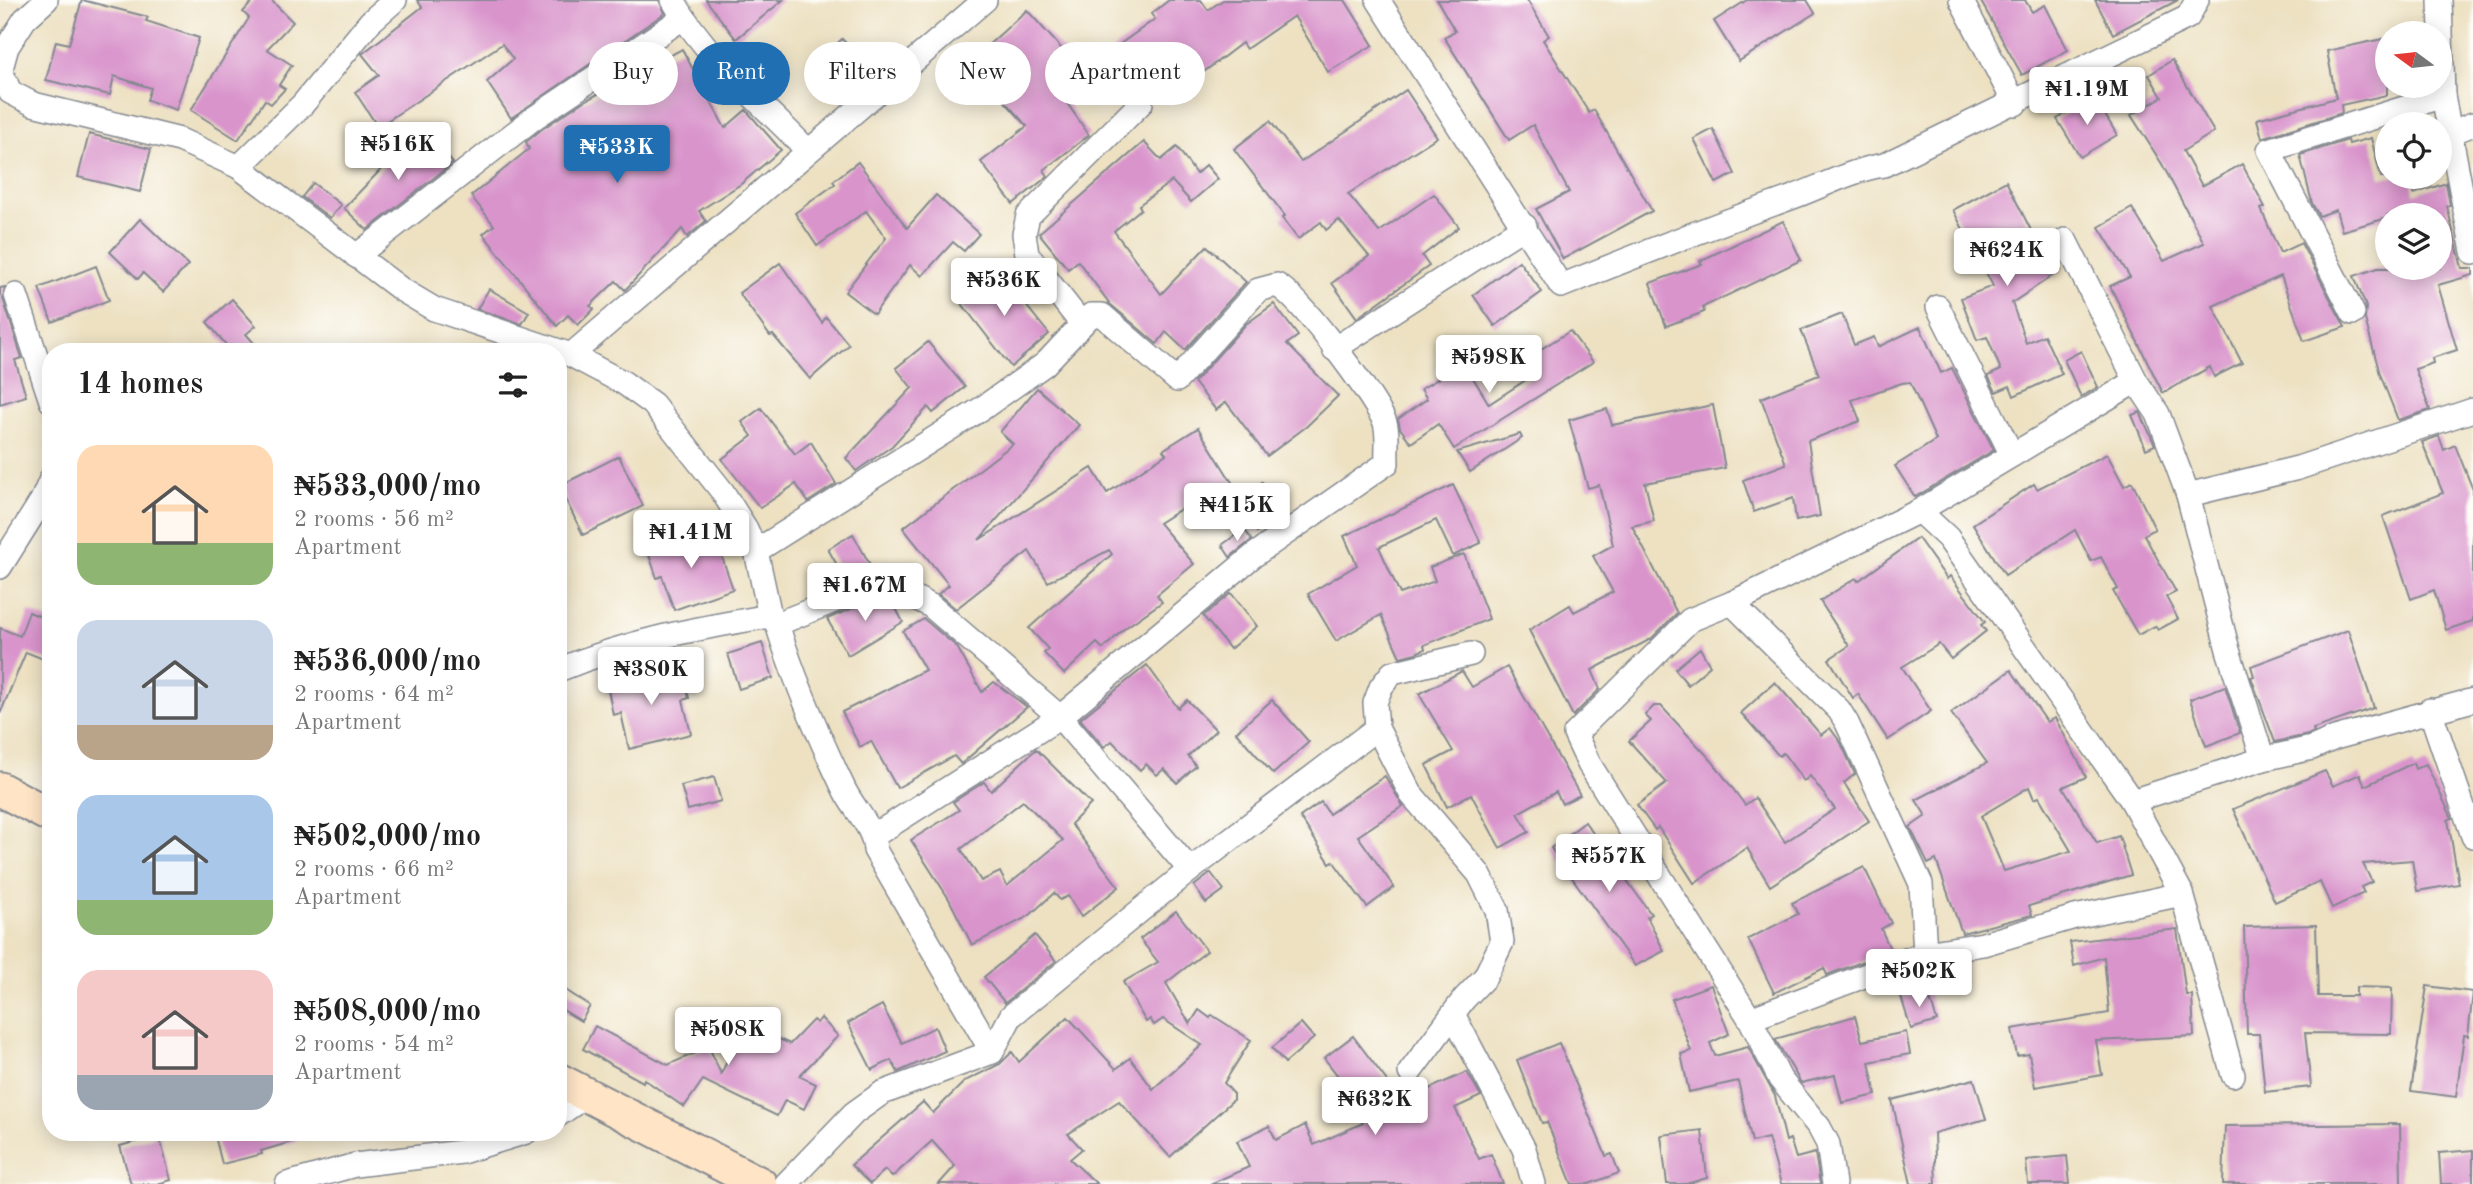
<!DOCTYPE html>
<meta charset="utf-8">
<style>
:root{--surface:#fff;--page:#f2f2f2;--text:#222;--muted:#767676;--accent:#1f6fb2}
body{margin:0;font-family:"Old Standard TT",serif;background:var(--page);color:var(--text);height:100vh;display:flex;flex-direction:column;font-size:26px;white-space:nowrap}
*{box-sizing:border-box;margin:0}
p{font-size:23px;color:var(--muted)}
.icon{flex:none;width:38px;height:38px;fill:none;stroke:currentColor;stroke-width:2;stroke-linecap:round;stroke-linejoin:round}
.map{position:relative;flex:1;overflow:hidden}
.side{position:absolute;left:42px;top:343px;width:525px;height:798px;display:flex;flex-direction:column;background:var(--surface);border-radius:28px;box-shadow:0 4px 18px #0003}
.side>*{flex:none}
.top-card{position:absolute;left:588px;top:42px;width:665px;height:63px;display:flex;gap:14px}
.needle{width:46px;rotate:285deg}
.controls{position:absolute;left:2375px;top:21px;display:grid;gap:14px}
.controls a{display:grid;place-items:center;width:77px;height:77px;border-radius:50%;background:var(--surface);box-shadow:0 4px 18px #0003;font-size:35px}
.price{position:absolute;translate:-50% -60px;padding:0 16px;border-radius:7px;background:#fff;color:#222;font-size:23px;line-height:46px;filter:drop-shadow(0 2px 4px #0008)}
.price::after{content:'';position:absolute;left:50%;top:42px;width:21px;height:16px;margin-left:-10px;background:inherit;clip-path:polygon(0 0,100% 0,50% 100%)}
.price.current{background:var(--accent);color:#fff}
ul{padding:0;list-style:none}
li{display:flex;align-items:center;gap:21px;height:175px;padding:0 35px}
li span{display:grid;place-items:center;flex:none;width:196px;height:140px;border-radius:21px;color:#555}
li>.icon{margin-inline-start:auto}
span .icon{width:84px;height:84px;fill:#fffc;stroke-width:1}
li b{font-size:30px}
h2{display:flex;justify-content:space-between;align-items:center;height:84px;padding:0 35px;font-size:30px}
.tag{padding:0 24px;border-radius:32px;background:var(--surface);box-shadow:0 4px 18px #0003;font-size:24px;line-height:63px}
.tag.current{background:var(--accent);color:#fff}
.map>svg:first-child{display:block}
.building{fill:#d994cc;fill-rule:evenodd}
.lines{fill:none;stroke-linecap:round;stroke-linejoin:round}
.street-casing{stroke:#848890;stroke-width:26}
.secondary-casing{stroke:#848890;stroke-width:37}
.street{stroke:#fff;stroke-width:23}
.secondary{stroke:#ffe4c6;stroke-width:33}
</style>
<div class="map">
<svg width="2473" height="1184" viewBox="0 0 2473 1184">
<rect width="100%" height="100%" fill="#fdfcf7"/>
<filter id="ink" filterUnits="userSpaceOnUse"><feTurbulence type="fractalNoise" baseFrequency=".0143" numOctaves="2"/><feDisplacementMap in="SourceGraphic" scale="14" xChannelSelector="R" yChannelSelector="G"/><feConvolveMatrix kernelMatrix="1 2 1 2 8 2 1 2 1" color-interpolation-filters="sRGB"/></filter>
<filter id="wash" filterUnits="userSpaceOnUse"><feTurbulence type="fractalNoise" baseFrequency=".00686" numOctaves="4" result="noise"/><feDisplacementMap in="SourceGraphic" scale="28" xChannelSelector="R" yChannelSelector="G"/><feGaussianBlur stdDeviation="1.57" result="paint"/><feColorMatrix in="noise" values="0 0 0 0 0 0 0 0 0 0 0 0 0 0 0 0 0 1.4 0 .05"/><feComposite in="paint" operator="in"/></filter>
<g filter="url(#wash)">
<rect width="100%" height="100%" fill="#ede1c2"/>
<g id="blocks">
<g class="building">
<path d="M82,0l66,17 -2,4 53,17 -23,72 -29,-10 4,-12 -37,-12 -4,19 -64,-15 10,-39 13,3z"/>
<path d="M254,0h17l22,22 -26,27 25,16 -13,20 6,4 -14,15 -6,-4 -27,40 -47,-30 58,-92 -6,-6z"/>
<path d="M417,0h242l6,13 -154,105 -24,-36 26,-23 -11,-15 -124,83 -23,-35 24,-17 -17,-21 60,-47z"/>
<path d="M706,0h77l-47,39z"/>
<path d="M1169,0h32l7,10 15,-10h122l28,45 -45,27 -34,-56 -48,33 -4,-6 -45,34 -19,-25 -46,32 -19,-28v-7l42,-30 -4,-5z"/>
<path d="M1437,0h90l22,36 -6,4 46,73 5,-3 58,101 -89,48 -27,-50 33,-17 -36,-67 -24,15 -65,-103 11,-6z"/>
<path d="M1747,0h60l8,13 -76,48 -25,-40z"/>
<path d="M1980,0h45l7,12 13,-7 23,45 -46,25z"/>
<path d="M2095,0h83l-65,34z"/>
<path d="M1027,10l51,57 -22,20 33,48 -45,35 4,6 -35,28 -32,-42 46,-36 -44,-49 -5,4 -13,-15z"/>
<path d="M2387,38v57l-46,10 1,8 -80,25 -5,-19 79,-21 -9,-47z"/>
<path d="M842,39l26,27 -30,28 -25,-27z"/>
<path d="M682,49l43,79 21,-18 35,40 -40,34 -42,27 7,10 -19,16 -5,-8 -57,61 -9,-9 -26,25 4,3 -16,16 -10,-10 -11,11 -74,-92 11,-9 -23,-29 58,-47 -3,-7 16,-13 39,-26z"/>
<path d="M2172,60l42,72 -31,19 19,35 40,-22 23,43 -4,2 19,44 21,-10 44,84 -41,14 -23,-65 -68,30 29,57 -28,14 -4,-10 -47,26 -53,-107 20,-9 -31,-50 33,-19 32,53 40,-18 -42,-79 -31,-49 31,-18 -13,-22z"/>
<path d="M1406,90l31,47 -89,57 31,38 55,-38 25,33 -37,29 7,10 -72,52 -25,-35 37,-27 -30,-36 -13,10 -5,-8 -23,17 -16,-21 3,-2 -51,-67 36,-28 31,41z"/>
<path d="M2094,96l23,39 -37,22 -23,-38z"/>
<path d="M1713,129l22,45 -19,9 -22,-44z"/>
<path d="M89,134l62,15 -11,43 -62,-15z"/>
<path d="M428,134l25,29 -86,67 -23,-22 47,-49 4,4z"/>
<path d="M2371,138l10,39h31l2,17 32,-11 4,22 -3,1 15,62h11v7l-35,10 19,65 -25,8 1,5 -18,6 15,41 -32,10 -18,-46 -15,-55 1,-12 -12,-31 24,-8h62v-53h-53v3l-45,13 -6,-21 -17,6 -7,-13 -12,-48 48,-15 1,4z"/>
<path d="M1144,142l17,18 16,-13 19,27 10,-9 12,14 -27,23 -19,-21 -33,24 2,4 -27,22 47,63 46,-48 39,36 -61,68 -19,-18 -9,12 -47,-40 -32,-43 -10,8 -29,-36z"/>
<path d="M858,162l49,66 29,-33 43,39 -15,17 -11,-9 -31,34 -12,-11 -36,49 -29,-22 41,-54 -20,-27 -49,35 -22,-33 40,-29 -2,-3z"/>
<path d="M2006,181l39,77 6,-4 10,16 -49,33 14,40 18,-8 18,39 -48,22 -4,-10 -14,6 -8,-16 13,-6 -14,-33 -10,3 -16,-42 32,-12 -40,-76z"/>
<path d="M313,183l28,22 -11,13 -28,-21z"/>
<path d="M140,219l48,46 -25,27 -20,-19 -5,6 -28,-27z"/>
<path d="M1783,221l18,39 -98,47 1,5 -38,14 -16,-43 52,-19 -2,-3z"/>
<path d="M1519,261l23,31 -47,34 -22,-31z"/>
<path d="M780,263l42,60 4,-6 23,28 -39,34 -37,-44 -3,1 -31,-43z"/>
<path d="M96,266l13,34 -57,22 -13,-34z"/>
<path d="M998,270l51,64 -38,33 -52,-67z"/>
<path d="M5,287l-2,12 19,59 -7,2 11,36 -26,8v-116z"/>
<path d="M489,289l40,23 -7,12 -45,-15z"/>
<path d="M232,299l24,27 -10,8 16,18h-30l-25,-30z"/>
<path d="M1274,304l24,32 -11,8 51,52 -31,30 -40,30 -41,-54 -10,8 -22,-28 52,-58z"/>
<path d="M1842,314l12,31 20,-8 4,10 42,-20 21,46 11,-5 42,82 -79,47 -20,-31 41,-26 -26,-58 -8,1 -50,17 8,21 -52,20 12,75 -24,5 -3,-23 -39,14 -11,-32 43,-16 -25,-66 58,-23 -18,-45z"/>
<path d="M1570,331l23,31 -139,87 -16,-25 -27,19 -11,-15 -2,-9 29,-20 -6,-10 43,-26 25,41 49,-32 -10,-15z"/>
<path d="M928,342l37,45 -32,26 -5,-6 -36,39 -36,25 -10,-13 66,-70 -16,-20z"/>
<path d="M2081,351l17,36 -17,10 -17,-37z"/>
<path d="M1037,388l42,37 -100,115 113,-72 15,25 59,-39 -3,-4 35,-22 45,72 19,-18 23,25 -28,25 -42,-45 -56,36 35,41 -37,31 5,7 -37,26 -22,21 -6,-6 -33,31 -20,-21 4,-4 -19,-21 83,-74 -3,-4 -61,32 -19,-31 -73,58 -18,-15 11,-9 -46,-57 110,-84 -13,-12z"/>
<path d="M1713,405l12,63 -80,15 9,38 -22,5 45,87 -26,26 -59,31 8,19 -27,27 -44,-86 41,-25 4,7 39,-20 -20,-36 20,-11 -14,-60 -11,3 -19,-68 38,-11 5,16z"/>
<path d="M761,408l34,46 16,-12 25,42 -28,18 -12,-18 -36,24 -38,-49 30,-23 -10,-14z"/>
<path d="M2140,412l15,33 -9,4 -14,-34z"/>
<path d="M1520,434l2,4 -52,34 -13,-20z"/>
<path d="M2439,436l5,14 11,-5 18,45v131l-27,9 -12,-40 -23,9 -28,-83 60,-23 -21,-51z"/>
<path d="M2107,454l17,32 8,-4 23,47 -11,6 32,57 -10,5 12,22 -20,11 -3,-4 -17,9 -25,-44 5,-2 -17,-32 -10,4 -16,-31 -70,45 -32,-51 61,-40 3,5z"/>
<path d="M619,456l24,50 -60,29 -24,-49z"/>
<path d="M1453,485l28,58 -28,13 -17,-36 -57,27 21,47 35,-13 -5,-14 34,-13 25,65 -65,26 1,4 -9,4 -16,4 -19,-42 -45,26 -28,-47 49,-29 -13,-29z"/>
<path d="M1244,529l8,11 -22,17 -8,-12z"/>
<path d="M714,534l19,55 -59,21 -12,-34 -5,2 -10,-29 36,-13 3,8z"/>
<path d="M853,534l20,36 -27,11 -18,-32z"/>
<path d="M1918,538l29,41 3,-3 35,46 -4,3 5,6 -35,28 -12,-15 -37,23 29,44 -43,29 -30,-46 -5,4 -24,-39 20,-13 -29,-45 36,-23 2,3z"/>
<path d="M1231,593l26,33 -27,23 -27,-33z"/>
<path d="M882,596l10,5 11,21 -55,33 -21,-36z"/>
<path d="M29,612l22,9v41l-25,-10 -26,62v-86l20,8z"/>
<path d="M924,619l33,28 25,45 12,-10 33,25 -66,57 -7,-8 -57,32 -26,-47 -11,6 -18,-35 83,-42 -22,-39z"/>
<path d="M2348,630l26,78 -61,21 1,3 -6,3 -33,7 -24,-65 3,-1 -3,-10z"/>
<path d="M762,643l11,35 -34,11 -11,-35z"/>
<path d="M1700,648l10,18 -22,19 -13,-16z"/>
<path d="M1147,665l31,43 9,-8 29,30 -28,26 8,10 -19,17 -13,-14 -7,6 -11,-11 -6,6 -28,-29 -8,6 -24,-28z"/>
<path d="M1507,667l73,128 -18,9 -6,-12 -38,21 11,19 -29,16 -29,-54 -24,13 -21,-42 27,-14 -34,-57 43,-23 10,16z"/>
<path d="M682,669l7,29 -6,2 8,34 -62,15 -8,-36 -8,2 -7,-36 25,-5 4,9z"/>
<path d="M2011,670l36,52 8,-4 25,46 6,13 -23,10 34,56 22,-7 12,39 -102,31 3,9 -70,18 -26,-73 -8,4 -18,-37 16,-11 -10,-16 71,-37 -36,-50zM2029,787l5,12 5,-2 32,54 -67,20 -23,-55z"/>
<path d="M1775,682l46,53 9,-7 11,15 14,31 -11,9 25,38 -99,65 -23,-38 -53,35 -36,-56 -3,3 -18,-25 30,-22 -38,-42 22,-20 -6,-6 9,-9h7l51,55 33,44 10,-7 30,44 50,-33 -25,-33 -6,5 -21,-28 -4,3 -38,-43z"/>
<path d="M2225,686l15,47 -34,13 -16,-47z"/>
<path d="M1272,700l37,42 -36,32 -37,-42z"/>
<path d="M1036,749l55,55 -20,20 48,63 -38,30 -13,-21 -8,4 -6,-7 -25,23 -57,29 -23,-46 -38,-59 48,-30 -6,-8 31,-20 7,9zM1023,801l40,39 -56,46 -7,-14 -19,9 -20,-32z"/>
<path d="M2413,763l2,6 11,-5 26,54 -4,2 11,64 -42,7 -5,-31 -49,4 9,18 -11,5 3,6 -32,15 -12,-26 -45,20 -42,-93 92,-38 8,15 27,-12 5,12z"/>
<path d="M1385,776l18,30 -45,30 36,51 -27,20 -34,-46 -3,2 -30,-46 21,-15 8,12z"/>
<path d="M714,777l7,24 -33,9 -7,-24z"/>
<path d="M1585,822l66,92 -4,3 17,34 -29,15 -84,-118z"/>
<path d="M1864,867l27,56 -10,6 10,22 -64,24 -3,-7 -50,25 -26,-54 50,-25 -6,-11z"/>
<path d="M1211,873l13,17 -18,13 -12,-17z"/>
<path d="M1176,911l31,40 -41,32 24,41 9,-14 11,8 2,-3 39,25 -27,43 9,10v7l-63,57 -51,-56 -51,33 14,15 -12,10 27,25h-158l16,-18 -23,-25 -40,36 -7,-7 -15,14 -19,-19 72,-63 10,11 32,-32 35,-17 12,-12 7,10 49,-45 48,52 14,-11 23,31 49,-44 -39,-26 -9,6 -4,-6 -4,3 -23,-40 35,-20 -18,-23z"/>
<path d="M2316,925l2,71h38v-9l36,1 -1,46 -86,-1 6,54 -46,5 -6,-58h-12l-3,-107z"/>
<path d="M2177,929l9,66h6l2,41 -98,5 6,34 -67,12 -6,-33 -12,2 -5,-27 97,-16 -5,-56 -30,9 -4,-24z"/>
<path d="M1035,935l21,26 -51,42 -21,-26z"/>
<path d="M558,985l32,21 -9,15 -23,-14z"/>
<path d="M1711,985l18,49 -19,9 5,13 33,-9 27,49 11,45 4,-2 6,19 19,-5 5,31h-39l-13,-46 -16,4 -14,-61 -49,11 -8,-38 10,-3 -19,-52z"/>
<path d="M2427,986l46,6 -5,44 -4,-1 -8,62 -45,-6z"/>
<path d="M1927,989l10,32 -26,8 -10,-32z"/>
<path d="M882,1005l20,38 33,-16 10,24 -47,21 -7,-12 -19,10 -24,-47z"/>
<path d="M1855,1016l7,25 44,-9 4,22 -41,8 7,33 -34,8 -7,-28 -34,8 -26,-44z"/>
<path d="M821,1018l17,18 -39,40 17,8 -12,25 -19,-9 -8,16 -74,-36 -19,27 -40,-28 -1,3 -60,-33 12,-23 73,39 41,-18 12,27 15,-32 6,3 5,-10 6,2 4,-8 33,15 23,-24 4,3z"/>
<path d="M1301,1023l13,15 -29,25 -13,-15z"/>
<path d="M1353,1036l49,65 65,-29 14,24 -26,12 24,51 12,-5 12,30h-293l39,-17 -12,-26 32,-15 7,14 29,-15 9,20 49,-22 -31,-43 6,-4 -14,-18z"/>
<path d="M1559,1043l47,113 6,-2 7,19 -30,11h-17l-25,-62 -5,1 -25,-63z"/>
<path d="M1974,1079l12,40 -52,14 2,51h-25l-19,-84z"/>
<path d="M2400,1124l1,60h-178l2,-58z"/>
<path d="M1702,1130l5,48 -21,6h-19l-6,-49z"/>
<path d="M214,1132h93l1,5 -47,14 1,3 -40,10z"/>
<path d="M159,1135l12,45 -14,4h-26l-11,-38z"/>
<path d="M2473,1150v34h-32l-2,-31z"/>
<path d="M2067,1156l3,28h-42l-2,-24z"/>
</g>
</g>
</g>
<g filter="url(#ink)">
<use href="#blocks" fill-opacity="0" stroke="#848890" stroke-width="2"/>
<g class="lines">
<g class="street-casing">
<g id="street">
<path d="M673,0c32,57 89,103 134,150"/>
<path d="M1378,0l183,286c77,-31 154,-61 232,-89 30,-11 59,-27 91,-32l304,-148 9,-17"/>
<path d="M1961,0l54,104"/>
<path d="M2440,0l3,96 30,156"/>
<path d="M1,71l9,21 23,12 147,36 59,27 163,123 32,19 137,46 53,28 29,21 69,87 24,38 10,22 14,65 7,8c18,58 41,111 67,165 10,21 30,38 31,61l117,202"/>
<path d="M0,72l7,-25 18,-28 21,-19"/>
<path d="M2451,133l22,-9"/>
<path d="M239,167l64,-63 67,-82 25,-22"/>
<path d="M2065,240l71,141"/>
<path d="M356,256l178,-138 149,-100"/>
<path d="M16,295l35,106"/>
<path d="M1938,307l74,148"/>
<path d="M2353,313l-84,-163 174,-54"/>
<path d="M1081,323l-54,-69 -3,-20 4,-18 113,-113"/>
<path d="M1334,349l191,-123"/>
<path d="M571,355l414,-355"/>
<path d="M2188,495l40,155 35,109"/>
<path d="M1919,511l29,27 184,263 50,93 51,181"/>
<path d="M756,551l228,-144 61,-43 46,-49h11l75,65 81,-90 19,-5c26,15 92,106 107,135 5,11 2,30 3,43l-134,93 -193,161 -185,118"/>
<path d="M0,567l42,-67 9,-21"/>
<path d="M1732,603l107,107 8,13 74,161 4,69"/>
<path d="M777,624l106,-43 48,25 129,111 130,153"/>
<path d="M558,670c74,-30 135,-41 212,-54"/>
<path d="M2430,710l43,126"/>
<path d="M2132,801l131,-42 49,-11 23,-10 138,-38"/>
<path d="M1453,1014l71,135 10,35"/>
<path d="M1750,1019l175,-66 58,-9 92,-27 107,-23"/>
<path d="M1410,1072l54,-73 21,-22 17,-35 -5,-32 -18,-36 -68,-80 -34,-66 -2,-25 6,-16 11,-14 79,-19"/>
<path d="M558,1115l29,-20"/>
<path d="M287,1184l68,-19 107,-13 64,-20"/>
<path d="M786,1184l68,-71 28,-20 110,-41 19,-36 179,-146 187,-142"/>
<path d="M1834,1184l-6,-40 -9,-17 -39,-48 -30,-60 -161,-255 -14,-30 115,-114 42,-17 187,-92 217,-130 22,33 30,81 110,-27 175,-58"/>
</g>
</g>
<g class="secondary-casing">
<g id="secondary">
<path d="M0,789l51,27"/>
<path d="M558,1080l202,104"/>
</g>
</g>
<use href="#street" class="street"/>
<use href="#secondary" class="secondary"/>
</g>
</g>
</svg>
<div class="controls">
<a><svg class="needle" viewBox="-14 -14 28 28"><path d="M0-13l5 13h-10z" fill="#e53935"/><path d="M0 13l5-13h-10z" fill="#767676"/></svg></a>
<a><svg class="icon" aria-label="locate" viewBox="0 0 24 24"><circle cx="12" cy="12" r="6"/><path d="M12 2v4M12 18v4M2 12h4M18 12h4"/></svg></a>
<a><svg class="icon" aria-label="layers" viewBox="0 0 24 24"><path d="M12 4l9 5-9 5-9-5zM3 14l9 5 9-5"/></svg></a>
</div>
<b class="price" style="left:2087px;top:127px">₦1.19M</b>
<b class="price" style="left:398px;top:182px">₦516K</b>
<b class="price current" style="left:617px;top:185px">₦533K</b>
<b class="price" style="left:2007px;top:288px">₦624K</b>
<b class="price" style="left:1004px;top:318px">₦536K</b>
<b class="price" style="left:1489px;top:395px">₦598K</b>
<b class="price" style="left:1237px;top:543px">₦415K</b>
<b class="price" style="left:691px;top:570px">₦1.41M</b>
<b class="price" style="left:865px;top:623px">₦1.67M</b>
<b class="price" style="left:651px;top:707px">₦380K</b>
<b class="price" style="left:1609px;top:894px">₦557K</b>
<b class="price" style="left:1919px;top:1009px">₦502K</b>
<b class="price" style="left:728px;top:1067px">₦508K</b>
<b class="price" style="left:1375px;top:1137px">₦632K</b>
<div class="top-card">
<a class="tag">Buy</a>
<a class="tag current">Rent</a>
<a class="tag">Filters</a>
<a class="tag">New</a>
<a class="tag">Apartment</a>
</div>
<section class="side">
<h2>14 homes<svg class="icon" aria-label="filters" viewBox="0 0 24 24"><path d="M4 7h16M4 17h16"/><circle cx="9" cy="7" r="2"/><circle cx="15" cy="17" r="2"/></svg></h2>
<ul>
<li><span style="background:linear-gradient(#ffd9b3 70%,#8fb573 0)"><svg class="icon" aria-label="home" viewBox="0 0 24 24"><path d="M3 11l9-7 9 7M6 9v11h12V9"/></svg></span><div><b>₦533,000/mo</b><p>2 rooms · 56 m²</p><p>Apartment</p></div></li>
<li><span style="background:linear-gradient(#c9d6e8 75%,#b9a48a 0)"><svg class="icon" aria-label="home" viewBox="0 0 24 24"><path d="M3 11l9-7 9 7M6 9v11h12V9"/></svg></span><div><b>₦536,000/mo</b><p>2 rooms · 64 m²</p><p>Apartment</p></div></li>
<li><span style="background:linear-gradient(#a9c7e8 75%,#8fb573 0)"><svg class="icon" aria-label="home" viewBox="0 0 24 24"><path d="M3 11l9-7 9 7M6 9v11h12V9"/></svg></span><div><b>₦502,000/mo</b><p>2 rooms · 66 m²</p><p>Apartment</p></div></li>
<li><span style="background:linear-gradient(#f6c9c9 75%,#9aa5b1 0)"><svg class="icon" aria-label="home" viewBox="0 0 24 24"><path d="M3 11l9-7 9 7M6 9v11h12V9"/></svg></span><div><b>₦508,000/mo</b><p>2 rooms · 54 m²</p><p>Apartment</p></div></li>
</ul>
</section>
</div>
